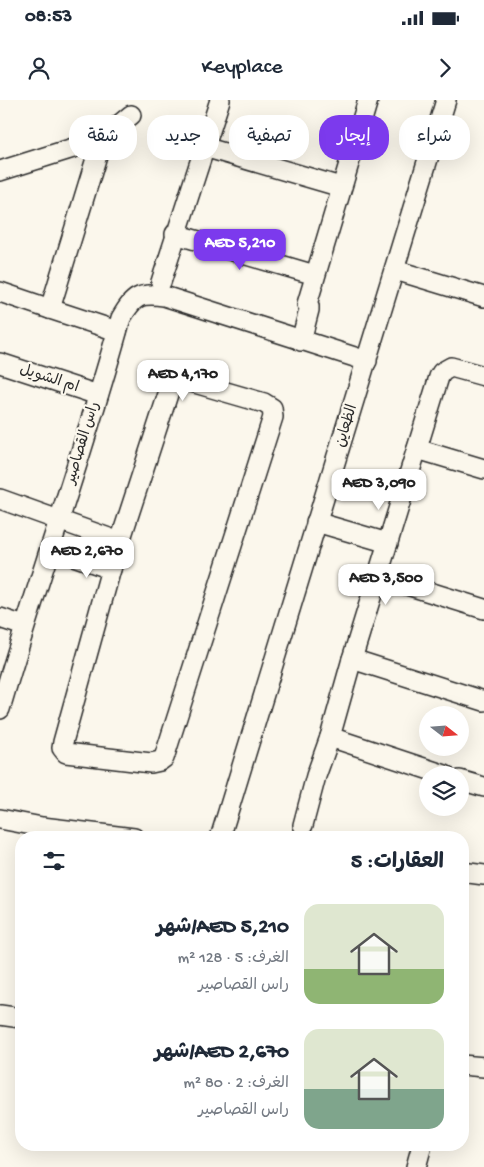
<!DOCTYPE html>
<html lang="ar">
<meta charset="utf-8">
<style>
:root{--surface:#fff;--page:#f2f2f3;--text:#1f2937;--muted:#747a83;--accent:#7c3aed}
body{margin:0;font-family:"Gochi Hand","Playpen Sans Arabic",sans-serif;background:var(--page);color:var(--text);direction:rtl;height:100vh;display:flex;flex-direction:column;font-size:19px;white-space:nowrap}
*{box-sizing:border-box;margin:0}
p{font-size:16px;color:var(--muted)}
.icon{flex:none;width:28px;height:28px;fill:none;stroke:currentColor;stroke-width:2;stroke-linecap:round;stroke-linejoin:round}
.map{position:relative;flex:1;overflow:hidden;direction:ltr}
.details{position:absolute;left:15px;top:731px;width:454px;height:320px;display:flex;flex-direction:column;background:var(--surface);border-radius:20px;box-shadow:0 5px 20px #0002;direction:rtl}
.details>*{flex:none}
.hud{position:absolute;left:15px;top:15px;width:455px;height:45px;direction:rtl;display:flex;gap:10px}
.needle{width:32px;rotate:107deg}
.tools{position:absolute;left:419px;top:606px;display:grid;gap:10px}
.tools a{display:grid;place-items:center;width:50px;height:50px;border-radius:50%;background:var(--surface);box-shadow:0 5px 20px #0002;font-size:25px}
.price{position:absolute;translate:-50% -42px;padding:0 11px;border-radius:10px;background:#fff;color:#222;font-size:16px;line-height:32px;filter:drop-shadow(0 1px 2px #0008)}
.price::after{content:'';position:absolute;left:50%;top:30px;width:15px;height:11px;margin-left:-8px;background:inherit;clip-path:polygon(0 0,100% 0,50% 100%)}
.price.current{background:var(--accent);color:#fff}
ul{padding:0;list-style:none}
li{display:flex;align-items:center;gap:15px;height:125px;padding:0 25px}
li span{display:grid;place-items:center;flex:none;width:140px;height:100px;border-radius:15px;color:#555}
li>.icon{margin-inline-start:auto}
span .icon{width:60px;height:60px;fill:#fffc;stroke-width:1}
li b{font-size:21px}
h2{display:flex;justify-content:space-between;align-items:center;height:60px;padding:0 25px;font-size:21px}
.chip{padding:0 18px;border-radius:20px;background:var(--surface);box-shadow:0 5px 20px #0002;font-size:18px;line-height:45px}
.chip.current{background:var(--accent);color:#fff}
.status{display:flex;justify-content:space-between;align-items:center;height:35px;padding:0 25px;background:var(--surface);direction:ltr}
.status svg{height:14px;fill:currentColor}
header{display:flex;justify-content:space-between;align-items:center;height:65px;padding:0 25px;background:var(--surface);font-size:22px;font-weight:600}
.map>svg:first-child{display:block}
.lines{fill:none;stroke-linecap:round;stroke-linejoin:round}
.minor-casing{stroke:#2b2b2b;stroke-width:22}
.minor{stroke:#fbf7ec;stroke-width:19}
.labels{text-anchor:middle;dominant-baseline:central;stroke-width:4.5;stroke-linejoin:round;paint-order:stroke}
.street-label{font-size:15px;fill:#2b2b2b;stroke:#fbf7ec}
</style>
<div class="status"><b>08:53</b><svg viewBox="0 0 49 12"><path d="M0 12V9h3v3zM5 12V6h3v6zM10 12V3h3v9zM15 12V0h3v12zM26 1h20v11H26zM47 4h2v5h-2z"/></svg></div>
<header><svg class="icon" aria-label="forward" viewBox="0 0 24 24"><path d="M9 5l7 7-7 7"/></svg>Keyplace<svg class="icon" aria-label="person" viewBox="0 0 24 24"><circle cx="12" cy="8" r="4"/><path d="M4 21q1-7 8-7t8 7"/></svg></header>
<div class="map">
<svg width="484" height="1067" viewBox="0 0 484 1067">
<rect width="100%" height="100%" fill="#fbf7ec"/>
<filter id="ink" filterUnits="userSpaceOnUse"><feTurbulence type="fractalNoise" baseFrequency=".02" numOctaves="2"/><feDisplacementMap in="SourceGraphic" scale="10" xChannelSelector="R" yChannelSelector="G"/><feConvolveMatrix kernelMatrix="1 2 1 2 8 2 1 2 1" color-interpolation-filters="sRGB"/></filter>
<g filter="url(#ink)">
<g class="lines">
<g class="minor-casing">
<g id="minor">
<path d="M204,47l137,40"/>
<path d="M0,71l102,-32 29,-24"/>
<path d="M175,134l140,41"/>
<path d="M395,170l89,27"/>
<path d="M161,182l59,-182"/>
<path d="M0,192l50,17 52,-170"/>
<path d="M50,209l67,22"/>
<path d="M301,241l8,-31v-4l-2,-2 61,-204"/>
<path d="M0,263l98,32"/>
<path d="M181,279l83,24 8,5 1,9 -109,341 -4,3 -9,2 -85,-10 -4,-5 1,-6 48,-173 59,-181 4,-7z"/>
<path d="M417,349l67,20"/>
<path d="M0,399l120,43"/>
<path d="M316,422l72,21"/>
<path d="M51,448l60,21"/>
<path d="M378,476l106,33"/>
<path d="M0,518l24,8"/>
<path d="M352,559l132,42"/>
<path d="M0,609c38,-131 85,-260 121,-391 13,-22 18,-25 43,-22l203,65"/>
<path d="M445,675l-115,-38 22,-78 87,-282 3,-5 9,-5 33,9"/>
<path d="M460,680l24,7"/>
<path d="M0,719l42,8 92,11"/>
<path d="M303,725l13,-49 14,-39"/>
<path d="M220,738l226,-738"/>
<path d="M462,772l22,3"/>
<path d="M0,915l21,3"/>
<path d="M462,965l22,2"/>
<path d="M416,1067l6,-22"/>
</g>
</g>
<use href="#minor" class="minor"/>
</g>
</g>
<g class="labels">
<g class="street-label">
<text transform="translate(49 279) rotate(18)">ام الشويل</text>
<text transform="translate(347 326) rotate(-73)">الظعاين</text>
<text transform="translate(83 343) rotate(-73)">راس القصاصير</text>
</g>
</g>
</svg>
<div class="tools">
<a><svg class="needle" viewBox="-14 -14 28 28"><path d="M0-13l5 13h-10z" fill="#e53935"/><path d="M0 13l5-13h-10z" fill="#747a83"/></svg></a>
<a><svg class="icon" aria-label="layers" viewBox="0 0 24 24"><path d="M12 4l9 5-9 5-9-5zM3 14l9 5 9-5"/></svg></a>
</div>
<b class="price current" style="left:240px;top:171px">AED 5,210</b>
<b class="price" style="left:183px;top:302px">AED 4,170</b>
<b class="price" style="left:379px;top:411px">AED 3,090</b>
<b class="price" style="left:87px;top:479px">AED 2,670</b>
<b class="price" style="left:386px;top:506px">AED 3,500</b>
<div class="hud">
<a class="chip">شراء</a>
<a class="chip current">إيجار</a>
<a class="chip">تصفية</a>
<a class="chip">جديد</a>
<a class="chip">شقة</a>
</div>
<section class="details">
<h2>العقارات: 5<svg class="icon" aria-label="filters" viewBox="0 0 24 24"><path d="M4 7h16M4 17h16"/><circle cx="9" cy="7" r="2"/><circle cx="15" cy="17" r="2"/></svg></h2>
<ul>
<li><span style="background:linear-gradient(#dfe7d0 65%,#8fb573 0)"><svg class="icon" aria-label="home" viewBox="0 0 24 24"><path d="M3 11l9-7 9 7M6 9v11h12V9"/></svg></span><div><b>AED 5,210/شهر</b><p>الغرف: 5 · 128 m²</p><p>راس القصاصير</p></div></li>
<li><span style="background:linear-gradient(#dfe7d0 60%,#7fa58c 0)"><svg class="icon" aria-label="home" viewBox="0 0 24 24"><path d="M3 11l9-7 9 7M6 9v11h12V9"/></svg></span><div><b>AED 2,670/شهر</b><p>الغرف: 2 · 80 m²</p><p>راس القصاصير</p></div></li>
</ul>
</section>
</div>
